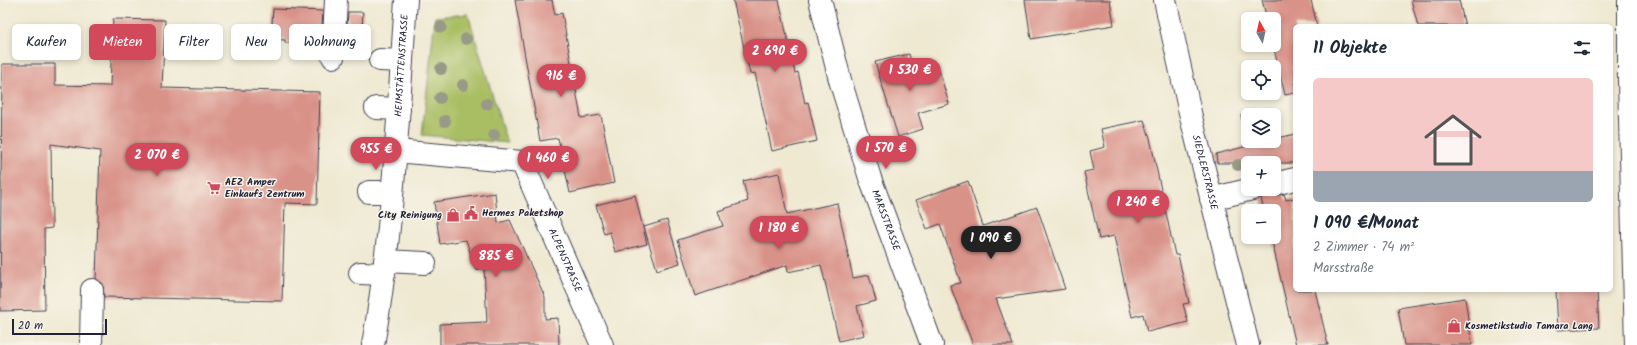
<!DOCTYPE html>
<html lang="de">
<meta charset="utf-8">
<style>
:root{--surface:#fff;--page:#f2f2f3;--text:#1f2937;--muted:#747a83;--line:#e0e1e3;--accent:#d1495b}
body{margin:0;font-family:Kalam,sans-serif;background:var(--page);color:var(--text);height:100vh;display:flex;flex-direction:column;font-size:15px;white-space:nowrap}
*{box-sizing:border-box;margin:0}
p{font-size:13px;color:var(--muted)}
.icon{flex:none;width:22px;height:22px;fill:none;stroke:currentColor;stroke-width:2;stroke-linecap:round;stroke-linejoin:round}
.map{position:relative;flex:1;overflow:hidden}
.side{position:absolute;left:1293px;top:24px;width:320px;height:268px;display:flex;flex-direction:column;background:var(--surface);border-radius:6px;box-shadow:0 2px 6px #0003}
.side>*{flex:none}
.guide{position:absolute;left:12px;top:24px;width:380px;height:36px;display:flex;gap:8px}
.needle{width:26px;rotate:352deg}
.controls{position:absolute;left:1241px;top:12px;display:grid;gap:8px}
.controls a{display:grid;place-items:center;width:40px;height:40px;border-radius:6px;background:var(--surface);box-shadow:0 2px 6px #0003;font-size:20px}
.scale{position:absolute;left:12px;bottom:10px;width:95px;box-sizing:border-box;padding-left:4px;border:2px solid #22223b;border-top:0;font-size:11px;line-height:14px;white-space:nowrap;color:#22223b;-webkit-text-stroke:3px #f7f3e8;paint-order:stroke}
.price{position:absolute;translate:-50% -34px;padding:0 9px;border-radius:14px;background:var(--accent);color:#fff;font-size:13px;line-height:26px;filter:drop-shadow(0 1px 2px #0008)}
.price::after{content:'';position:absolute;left:50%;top:24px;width:12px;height:9px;margin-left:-6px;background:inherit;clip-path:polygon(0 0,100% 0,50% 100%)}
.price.active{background:#222;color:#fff}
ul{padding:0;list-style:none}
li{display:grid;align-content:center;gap:8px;height:212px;padding:0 20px}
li+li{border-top:1px solid var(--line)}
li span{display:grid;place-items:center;height:124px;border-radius:6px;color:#555}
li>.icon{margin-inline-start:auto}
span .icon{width:72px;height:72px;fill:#fffc;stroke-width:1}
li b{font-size:17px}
h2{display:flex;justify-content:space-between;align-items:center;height:48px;padding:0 20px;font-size:17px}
.pill{padding:0 14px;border-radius:6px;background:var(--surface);box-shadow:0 2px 6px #0003;font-size:14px;line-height:36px}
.pill.active{background:var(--accent);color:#fff}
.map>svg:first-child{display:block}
.green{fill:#a9be62;stroke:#66704e}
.building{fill:#d99288}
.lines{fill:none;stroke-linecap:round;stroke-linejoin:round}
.minor-casing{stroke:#414052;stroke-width:24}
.minor{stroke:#fff;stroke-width:22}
.tree{fill:#989a87}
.labels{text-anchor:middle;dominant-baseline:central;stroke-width:3;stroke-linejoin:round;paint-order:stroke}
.street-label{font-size:10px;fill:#22223b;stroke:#f7f3e8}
.poi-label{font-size:10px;font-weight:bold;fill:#22223b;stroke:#f7f3e8;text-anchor:start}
</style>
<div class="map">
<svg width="1637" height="345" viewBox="0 0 1637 345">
<rect width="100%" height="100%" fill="#f7f3e8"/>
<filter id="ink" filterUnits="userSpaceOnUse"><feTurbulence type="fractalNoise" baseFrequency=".025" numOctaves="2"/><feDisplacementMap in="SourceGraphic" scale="8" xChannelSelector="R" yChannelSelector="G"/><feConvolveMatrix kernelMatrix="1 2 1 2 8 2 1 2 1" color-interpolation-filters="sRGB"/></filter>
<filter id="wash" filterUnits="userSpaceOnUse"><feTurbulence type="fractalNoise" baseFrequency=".012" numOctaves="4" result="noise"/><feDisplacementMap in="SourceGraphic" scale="16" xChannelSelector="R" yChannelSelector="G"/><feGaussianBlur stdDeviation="0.9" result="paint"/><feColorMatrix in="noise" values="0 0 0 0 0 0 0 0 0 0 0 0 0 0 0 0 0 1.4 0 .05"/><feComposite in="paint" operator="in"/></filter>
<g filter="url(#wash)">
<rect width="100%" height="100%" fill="#efe9d2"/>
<path class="green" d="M468,14l39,129 -85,-8 13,-118z"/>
<g id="blocks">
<g class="building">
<path d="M515,0h37l3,15 7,-2 19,105 20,-3 13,68 -44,10 -12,-55 -18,3z"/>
<path d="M733,0h46l16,73 3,-1 7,31 3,-1 9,39 -45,10 -17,-78 -5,1z"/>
<path d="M1025,0h85l4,25 -83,14z"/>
<path d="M1262,0h49l6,26h-22v67l-10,2 -12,-50 1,-26h-7z"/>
<path d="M1411,0h48l6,26h-47z"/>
<path d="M273,9l50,2 -2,33 -36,-1v-3l-14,-1z"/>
<path d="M348,12h15l-2,34h-15z"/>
<path d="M113,19l52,1 -3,68 158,4 -3,112 -32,-1 -3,98 -178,-4 -1,-13 -7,-5 4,-128 -49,-7 1,84 -8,1 1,81 -45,1 2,-247h53v21l55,1z"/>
<path d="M909,54l6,21 23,-8 11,37 -31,9 5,16 -25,8 -23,-75z"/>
<path d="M1264,109l1,6h-17v26h26v-2l21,-5v29h-18l1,7 -4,1v-8h-57l-1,-9 32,-8 -7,-31z"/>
<path d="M1144,120l6,18 25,117h3l11,48 -6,1 5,18 -41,10 -4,-18 -11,3 -18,-81 -15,3 -15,-67 10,-2 -4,-19 15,-4 -4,-18z"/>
<path d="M779,173l8,41 50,-11 16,75 16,-3 7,26 -19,5 7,29 -25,6 -18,-76 -33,7 -1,-7 -92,31 -17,-56 45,-14 -5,-15 30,-10 -5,-20z"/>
<path d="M968,181l15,45 54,-19 28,82 -69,10 17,46h-40l-23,-60 11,-2 -21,-59 -13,5 -11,-29z"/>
<path d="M1264,191l7,5 13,-2 2,6 9,-2v92h20l13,55h-32l-25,-108h3v-26h-10l-3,-13z"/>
<path d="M495,193l3,30 12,-3 35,77v22l13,-1 1,27h-119v-21l47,-2 -3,-54 -8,2 -10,-30 -26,4 -6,-42z"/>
<path d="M635,195l12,49 -32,8 -5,-20 -6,2 -8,-29z"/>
<path d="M667,220l13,43 -23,7 -13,-43z"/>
<path d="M1556,290h41l2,38 -41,2z"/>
<path d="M1465,298l7,47h-68l-6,-37z"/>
</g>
</g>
</g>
<g filter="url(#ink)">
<use href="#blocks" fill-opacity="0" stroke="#414052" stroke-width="1"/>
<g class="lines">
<g class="minor-casing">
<g id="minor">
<path id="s1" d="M820,0l20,80 30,98 62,167"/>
<path id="s2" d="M1165,0l26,117 57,228"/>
<path d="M1629,0v82l7,263"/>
<path d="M333,57l3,-57"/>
<path d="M380,60l22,1"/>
<path d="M376,108l23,1"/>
<path id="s3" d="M395,151l127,11 80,183"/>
<path d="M1274,184l21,-5"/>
<path d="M369,192h22"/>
<path d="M1211,199l41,-10"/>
<path d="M385,261l40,2"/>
<path d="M360,273l24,1"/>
<path d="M91,345l1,-55"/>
<path id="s4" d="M373,345c20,-114 25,-230 33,-345"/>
</g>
</g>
<use href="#minor" class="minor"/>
</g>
<g class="tree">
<circle cx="441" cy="27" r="6"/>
<circle cx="466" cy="39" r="6"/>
<circle cx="441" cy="69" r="6"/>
<circle cx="463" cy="85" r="6"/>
<circle cx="440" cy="98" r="6"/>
<circle cx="487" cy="104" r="6"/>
<circle cx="445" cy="121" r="6"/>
<circle cx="494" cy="135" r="6"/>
<circle cx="1238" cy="165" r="6"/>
</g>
</g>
<defs>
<g id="supermarket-bare" transform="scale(1.08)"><path d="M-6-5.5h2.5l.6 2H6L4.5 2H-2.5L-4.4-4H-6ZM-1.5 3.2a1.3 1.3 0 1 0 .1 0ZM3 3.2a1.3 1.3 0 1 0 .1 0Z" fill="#d1495b" stroke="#f7f3e8" stroke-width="2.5" paint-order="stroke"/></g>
<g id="civic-bare" transform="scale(1.08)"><path d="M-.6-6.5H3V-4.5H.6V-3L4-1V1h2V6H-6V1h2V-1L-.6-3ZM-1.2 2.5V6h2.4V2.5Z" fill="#d1495b" stroke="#f7f3e8" stroke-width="2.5" paint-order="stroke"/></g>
<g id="shop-bare" transform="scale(1.08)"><path d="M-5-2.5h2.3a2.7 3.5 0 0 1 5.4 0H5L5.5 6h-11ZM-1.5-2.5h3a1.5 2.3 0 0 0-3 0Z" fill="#d1495b" stroke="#f7f3e8" stroke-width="2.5" paint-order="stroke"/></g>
</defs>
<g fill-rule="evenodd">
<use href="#supermarket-bare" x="214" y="188"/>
<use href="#civic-bare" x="471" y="213"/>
<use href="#shop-bare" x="453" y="215"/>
<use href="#shop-bare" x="1454" y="326"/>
</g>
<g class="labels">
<g class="street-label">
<text stroke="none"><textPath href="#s4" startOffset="281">HEIMSTÄTTENSTRASSE</textPath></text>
<text stroke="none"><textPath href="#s2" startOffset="177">SIEDLERSTRASSE</textPath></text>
<text stroke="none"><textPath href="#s1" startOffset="230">MARSSTRASSE</textPath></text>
<text stroke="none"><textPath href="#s3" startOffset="235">ALPENSTRASSE</textPath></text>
</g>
<g class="poi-label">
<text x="225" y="182">AEZ Amper<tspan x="225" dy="12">Einkaufs Zentrum</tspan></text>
<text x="482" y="213">Hermes Paketshop</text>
<text x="442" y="215" text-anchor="end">City Reinigung</text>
<text x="1465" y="326">Kosmetikstudio Tamara Lang</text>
</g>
</g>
</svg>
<div class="controls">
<a><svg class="needle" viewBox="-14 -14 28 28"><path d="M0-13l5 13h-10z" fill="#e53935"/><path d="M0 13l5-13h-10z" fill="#747a83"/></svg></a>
<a><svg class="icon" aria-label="locate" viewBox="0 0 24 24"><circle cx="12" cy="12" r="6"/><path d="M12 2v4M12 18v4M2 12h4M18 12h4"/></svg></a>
<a><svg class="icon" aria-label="layers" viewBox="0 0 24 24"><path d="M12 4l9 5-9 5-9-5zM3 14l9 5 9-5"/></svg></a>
<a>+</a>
<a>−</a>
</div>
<div class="scale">20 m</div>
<b class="price" style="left:775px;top:73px">2 690 €</b>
<b class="price" style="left:910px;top:92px">1 530 €</b>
<b class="price" style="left:561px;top:98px">916 €</b>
<b class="price" style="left:886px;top:170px">1 570 €</b>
<b class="price" style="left:376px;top:171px">955 €</b>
<b class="price" style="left:157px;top:177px">2 070 €</b>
<b class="price" style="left:548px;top:180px">1 460 €</b>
<b class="price" style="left:1138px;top:224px">1 240 €</b>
<b class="price" style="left:779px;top:250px">1 180 €</b>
<b class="price active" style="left:991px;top:260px">1 090 €</b>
<b class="price" style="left:496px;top:278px">885 €</b>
<div class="guide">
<a class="pill">Kaufen</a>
<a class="pill active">Mieten</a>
<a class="pill">Filter</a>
<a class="pill">Neu</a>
<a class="pill">Wohnung</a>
</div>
<section class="side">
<h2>11 Objekte<svg class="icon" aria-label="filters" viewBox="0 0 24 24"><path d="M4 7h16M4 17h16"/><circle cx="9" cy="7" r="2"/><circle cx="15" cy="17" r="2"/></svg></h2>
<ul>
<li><span style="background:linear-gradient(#f6c9c9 75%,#9aa5b1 0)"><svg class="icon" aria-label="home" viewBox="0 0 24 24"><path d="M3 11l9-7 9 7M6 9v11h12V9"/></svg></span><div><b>1 090 €/Monat</b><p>2 Zimmer · 74 m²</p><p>Marsstraße</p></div></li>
</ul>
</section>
</div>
